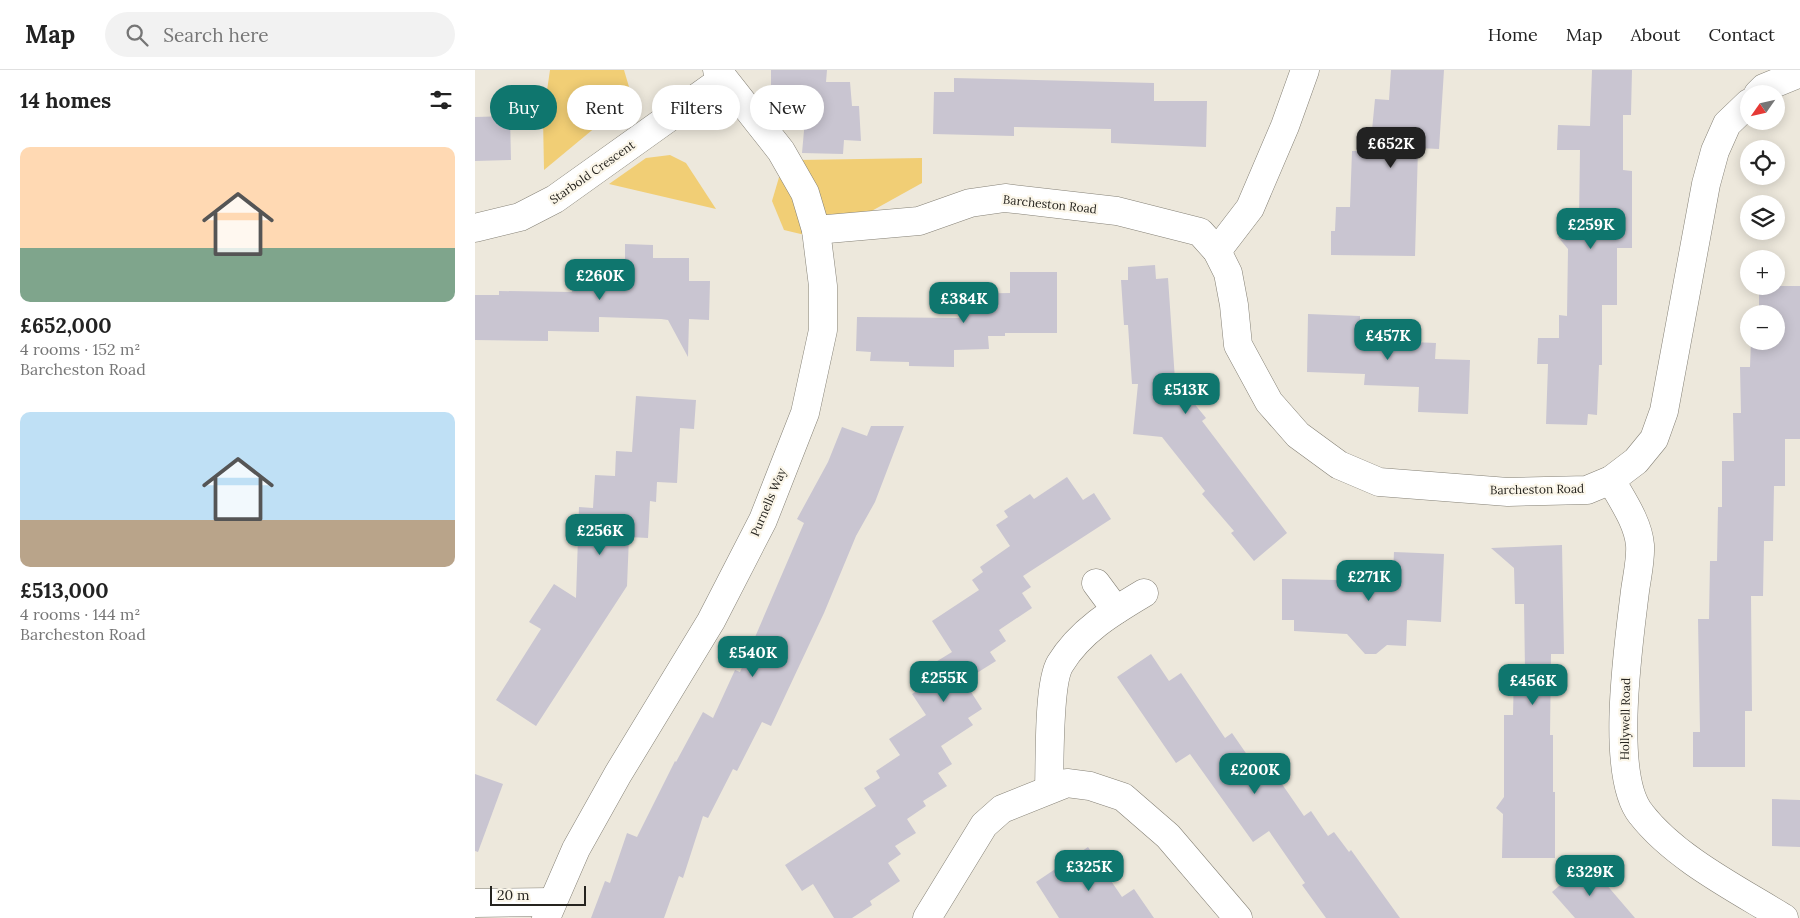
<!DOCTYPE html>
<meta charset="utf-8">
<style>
:root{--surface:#fff;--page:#f2f2f2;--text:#222;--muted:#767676;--line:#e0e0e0;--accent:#0f766e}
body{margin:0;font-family:Lora,serif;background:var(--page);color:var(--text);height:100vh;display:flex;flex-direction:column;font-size:19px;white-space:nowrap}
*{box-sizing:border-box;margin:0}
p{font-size:16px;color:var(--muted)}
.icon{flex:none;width:28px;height:28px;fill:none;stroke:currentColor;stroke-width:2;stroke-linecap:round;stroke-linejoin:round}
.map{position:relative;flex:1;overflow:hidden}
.side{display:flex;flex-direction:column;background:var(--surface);width:475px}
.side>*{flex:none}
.hud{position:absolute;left:15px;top:15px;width:475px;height:45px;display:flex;gap:10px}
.needle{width:32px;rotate:236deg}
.fabs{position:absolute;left:1265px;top:15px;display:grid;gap:10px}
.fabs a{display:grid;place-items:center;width:45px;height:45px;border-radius:50%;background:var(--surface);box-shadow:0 2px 12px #0003;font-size:25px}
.scale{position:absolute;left:15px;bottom:12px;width:96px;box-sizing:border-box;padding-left:5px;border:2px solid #26241f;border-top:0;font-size:14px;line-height:18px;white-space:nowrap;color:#26241f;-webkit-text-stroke:4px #fbf6e9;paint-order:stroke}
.price{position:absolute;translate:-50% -42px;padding:0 11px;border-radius:10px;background:var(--accent);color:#fff;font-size:16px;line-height:32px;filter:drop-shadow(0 1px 2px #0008)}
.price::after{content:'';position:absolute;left:50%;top:30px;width:15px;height:11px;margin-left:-8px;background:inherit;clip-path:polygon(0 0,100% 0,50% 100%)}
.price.selected{background:#222;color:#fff}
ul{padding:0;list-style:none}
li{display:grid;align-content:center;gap:10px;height:265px;padding:0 20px}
li span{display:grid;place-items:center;height:155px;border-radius:10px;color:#555}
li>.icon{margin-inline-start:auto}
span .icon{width:90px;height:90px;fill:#fffc;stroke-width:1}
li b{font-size:21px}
h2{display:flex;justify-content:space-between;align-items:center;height:60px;padding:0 20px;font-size:21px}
.tag{padding:0 18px;border-radius:22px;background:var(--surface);box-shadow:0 2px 12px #0003;font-size:18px;line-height:45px}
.tag.selected{background:var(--accent);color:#fff}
header{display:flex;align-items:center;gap:30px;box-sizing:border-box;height:70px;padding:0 25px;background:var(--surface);border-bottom:1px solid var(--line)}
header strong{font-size:24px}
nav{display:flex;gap:28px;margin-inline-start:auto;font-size:18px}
.search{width:350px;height:45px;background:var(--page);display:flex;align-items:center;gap:12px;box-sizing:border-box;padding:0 18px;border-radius:28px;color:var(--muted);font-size:19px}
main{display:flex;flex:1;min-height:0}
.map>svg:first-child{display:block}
.green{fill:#f1ce75}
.building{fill:#c9c5d1}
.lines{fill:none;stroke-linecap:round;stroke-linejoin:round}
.minor-casing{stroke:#858176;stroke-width:29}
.minor{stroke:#fff;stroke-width:28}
.labels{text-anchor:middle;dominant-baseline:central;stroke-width:4.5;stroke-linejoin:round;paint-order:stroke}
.street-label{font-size:12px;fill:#26241f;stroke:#fbf6e9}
</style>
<header>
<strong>Map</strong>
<div class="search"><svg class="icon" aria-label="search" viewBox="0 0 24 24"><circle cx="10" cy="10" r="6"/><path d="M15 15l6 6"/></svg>Search here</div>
<nav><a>Home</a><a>Map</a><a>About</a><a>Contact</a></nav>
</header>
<main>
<section class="side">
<h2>14 homes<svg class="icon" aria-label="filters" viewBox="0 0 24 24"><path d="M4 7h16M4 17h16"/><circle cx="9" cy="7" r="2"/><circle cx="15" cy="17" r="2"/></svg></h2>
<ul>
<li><span style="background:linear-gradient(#ffd9b3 65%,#7fa58c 0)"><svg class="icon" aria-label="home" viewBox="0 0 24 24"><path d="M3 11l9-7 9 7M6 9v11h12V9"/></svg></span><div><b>£652,000</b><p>4 rooms · 152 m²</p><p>Barcheston Road</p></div></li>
<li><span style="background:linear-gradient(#bfe0f5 70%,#b9a48a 0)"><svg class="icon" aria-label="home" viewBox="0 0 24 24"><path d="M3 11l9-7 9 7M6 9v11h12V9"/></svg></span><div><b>£513,000</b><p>4 rooms · 144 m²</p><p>Barcheston Road</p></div></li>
</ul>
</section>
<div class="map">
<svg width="1325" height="848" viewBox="0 0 1325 848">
<rect width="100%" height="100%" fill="#ede8dc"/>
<g class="green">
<path d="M75,0h74l8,27 -88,73 -1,-52z"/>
<path d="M195,85l16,8 30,46 -107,-25 37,-26z"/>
<path d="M447,88v25l-81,45 -32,8 -25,-6 -12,-29 8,-27 19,-14z"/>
</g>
<g class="building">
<path d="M296,0h56l-1,12h24l2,24h7l2,35 -17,-1 -1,14 -41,-1 5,-56h-36z"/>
<path d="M916,0h53l-5,79 -21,-1 -3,108 -84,-1v-24h4l1,-24h14l2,-56h18l5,-52 14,1z"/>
<path d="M1117,0h40l-1,45h-8v55l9,1v77h-15v57h-15v60h-3l-2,50 -9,-1 -1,11 -41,-1 2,-60h-11l1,-26h21v-23l8,1 1,-67 -10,-12 21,-18 1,-69h-23l1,-25 32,1z"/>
<path d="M479,8l200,5v18h53l-1,46 -95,-4v-14l-97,-2v9l-81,-2 1,-42h20z"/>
<path d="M35,46l1,44 -36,1v-44z"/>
<path d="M150,174l28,1v13h36v23h21l-1,39 -20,-1 -1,38 -20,-37 -7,-1 -62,-2v15l-51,-1v10l-73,-1v-45h24v-4l73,1 1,-21 52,-1z"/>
<path d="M680,195l1,14 12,-1 7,102 31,38 -4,3 85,112 -33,28 -23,-28 3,-2 -32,-37 3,-3 -43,-54 -29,-3 5,-50h-6l-4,-59h-4l-3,-45h7v-13z"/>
<path d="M535,202h47v61h-52v3h-17l1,13 -35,1v17l-45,-1v-4l-39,-1 1,-9 -15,-1 1,-34 102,1v-24l51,-1z"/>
<path d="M1284,216h41v153h-15v47h-11l-1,55h-9l-1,55h-12l1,115h-7v56h-52v-35h7l-2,-113h11l1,-58h7l1,-54h4v-46h12l-1,-48h8l-1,-46h10l1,-26h25v-27h-17z"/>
<path d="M833,244l52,2v11l53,3v12l23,1 -1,16 35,1 -2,54 -50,-2 1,-25 -55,-2 1,-11 -58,-2z"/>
<path d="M161,326l60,4 -2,29 -14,-1 -3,55 -20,-1 -1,20 -6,-1 -2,37 -19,-1 -2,49 -91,140 -40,-26 45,-71 -12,-7 25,-38 22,14 3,-91 14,1 2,-33 20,1 1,-25 16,1z"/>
<path d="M396,356h33l-29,76 -19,34 -32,77 -53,113 -9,-4 -25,49 -4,-2 -25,49 -5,-2 -20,62 -4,-2 -15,42h-73l14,-37 5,2 17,-50 10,4 38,-76 1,1 27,-50 10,6 22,-48 5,2 64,-149 -7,-4 31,-57 14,-35 25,9z"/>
<path d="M592,407l16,23 11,-7 17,26 -88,57 8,11 -9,6 10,15 -33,22 7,11 -16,11 6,9 -32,20 18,28 -14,9 5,7 -32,21 11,18 -14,9 9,13 -24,15 3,5 -19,13 9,14 -21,13 6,8 -13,9 12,18 -30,20 2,4 -20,13h-18l-21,-34 -11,7 -17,-26 91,-59 -12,-18 16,-10 -4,-7 24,-16 -11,-16 37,-24 -14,-21 13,-8 9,-23 18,-11 -20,-31 47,-31 -7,-10 11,-8 -3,-5 30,-21 -14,-21 12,-8 -4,-6 26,-17 4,5z"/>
<path d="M1087,475l2,109h-13l-1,81h3v57h2v66h-53l1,-44 -7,-6 8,-11v-82h9l1,-45h11l-1,-66h-9l-1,-36 -23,-20z"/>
<path d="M919,482l50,2 -3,68 -34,-2 -1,26 -19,-1 -11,9h-11l-18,-20 -53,-3v-11h-12v-41l56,1 1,-10 54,3z"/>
<path d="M676,584l18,27 12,-8 44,65 7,-5 18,26 8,-5 13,19 2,-2 31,45 7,-5 17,25 6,-4 15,20 2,-2 49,68h-74l-24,-33 3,-2 -36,-52 -16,11 -63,-88 -14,9 -59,-86z"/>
<path d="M0,704l28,10 -25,68 -3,-1z"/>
<path d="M1297,729l28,1v47l-28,-1z"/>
<path d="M613,777l34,50 12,-8 20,29h-95l-23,-36z"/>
<path d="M1112,792l48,56h-60l-23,-26z"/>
</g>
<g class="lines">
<g class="minor-casing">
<g id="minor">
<path d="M1283,24l6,-6 36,-15"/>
<path d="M0,158l45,-11 35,-18 168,-120"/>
<path d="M341,160l103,-9 51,-18 35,-5 112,13 83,21 17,19 11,22 6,32 4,40 31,57 29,33 41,30 40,17 129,10 79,-2 24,-10 25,-19 18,-22 10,-28 42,-227 9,-33 12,-27 22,-21"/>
<path d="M742,181l33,-43 35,-82 20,-56"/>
<path d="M1136,410c11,20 27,42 29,65 1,15 -3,31 -5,46 -6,50 -26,184 6,223 34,44 96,75 143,104"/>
<path d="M621,513l20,27"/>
<path d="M574,719c1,-27 -1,-105 11,-125 20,-33 52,-52 84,-71"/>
<path d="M0,833l77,-1"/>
<path d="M71,848l30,-69 42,-75 93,-153 52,-101 42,-107 18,-83v-44l-7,-56 -11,-37 -24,-42 -64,-81"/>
<path d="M452,848l57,-93 18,-16 65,-26 23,3 33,11 45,39 70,82"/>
</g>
</g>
<use href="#minor" class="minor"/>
</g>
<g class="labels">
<g class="street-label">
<text transform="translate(117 102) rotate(-35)">Starbold Crescent</text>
<text transform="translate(575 134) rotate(6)">Barcheston Road</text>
<text transform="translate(1062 419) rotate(-1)">Barcheston Road</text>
<text transform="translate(293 432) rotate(-67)">Purnells Way</text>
<text transform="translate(1150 649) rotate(-89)">Hollywell Road</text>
</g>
</g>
</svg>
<div class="fabs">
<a><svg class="needle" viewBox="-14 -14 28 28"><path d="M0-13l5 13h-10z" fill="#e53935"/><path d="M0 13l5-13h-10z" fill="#767676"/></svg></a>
<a><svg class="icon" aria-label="locate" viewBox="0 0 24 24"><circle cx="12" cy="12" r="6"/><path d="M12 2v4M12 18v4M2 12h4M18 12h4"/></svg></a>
<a><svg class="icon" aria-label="layers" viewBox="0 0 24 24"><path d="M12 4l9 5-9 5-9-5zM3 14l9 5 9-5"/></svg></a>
<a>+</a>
<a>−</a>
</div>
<div class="scale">20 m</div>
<b class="price selected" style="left:916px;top:99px">£652K</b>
<b class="price" style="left:1116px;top:180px">£259K</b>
<b class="price" style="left:125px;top:231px">£260K</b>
<b class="price" style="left:489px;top:254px">£384K</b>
<b class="price" style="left:913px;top:291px">£457K</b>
<b class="price" style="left:711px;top:345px">£513K</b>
<b class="price" style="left:125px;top:486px">£256K</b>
<b class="price" style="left:894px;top:532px">£271K</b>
<b class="price" style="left:278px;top:608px">£540K</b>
<b class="price" style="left:469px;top:633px">£255K</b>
<b class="price" style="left:1058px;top:636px">£456K</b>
<b class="price" style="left:780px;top:725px">£200K</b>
<b class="price" style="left:614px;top:822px">£325K</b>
<b class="price" style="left:1115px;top:827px">£329K</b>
<div class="hud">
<a class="tag selected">Buy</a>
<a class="tag">Rent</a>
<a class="tag">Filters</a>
<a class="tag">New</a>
</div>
</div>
</main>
